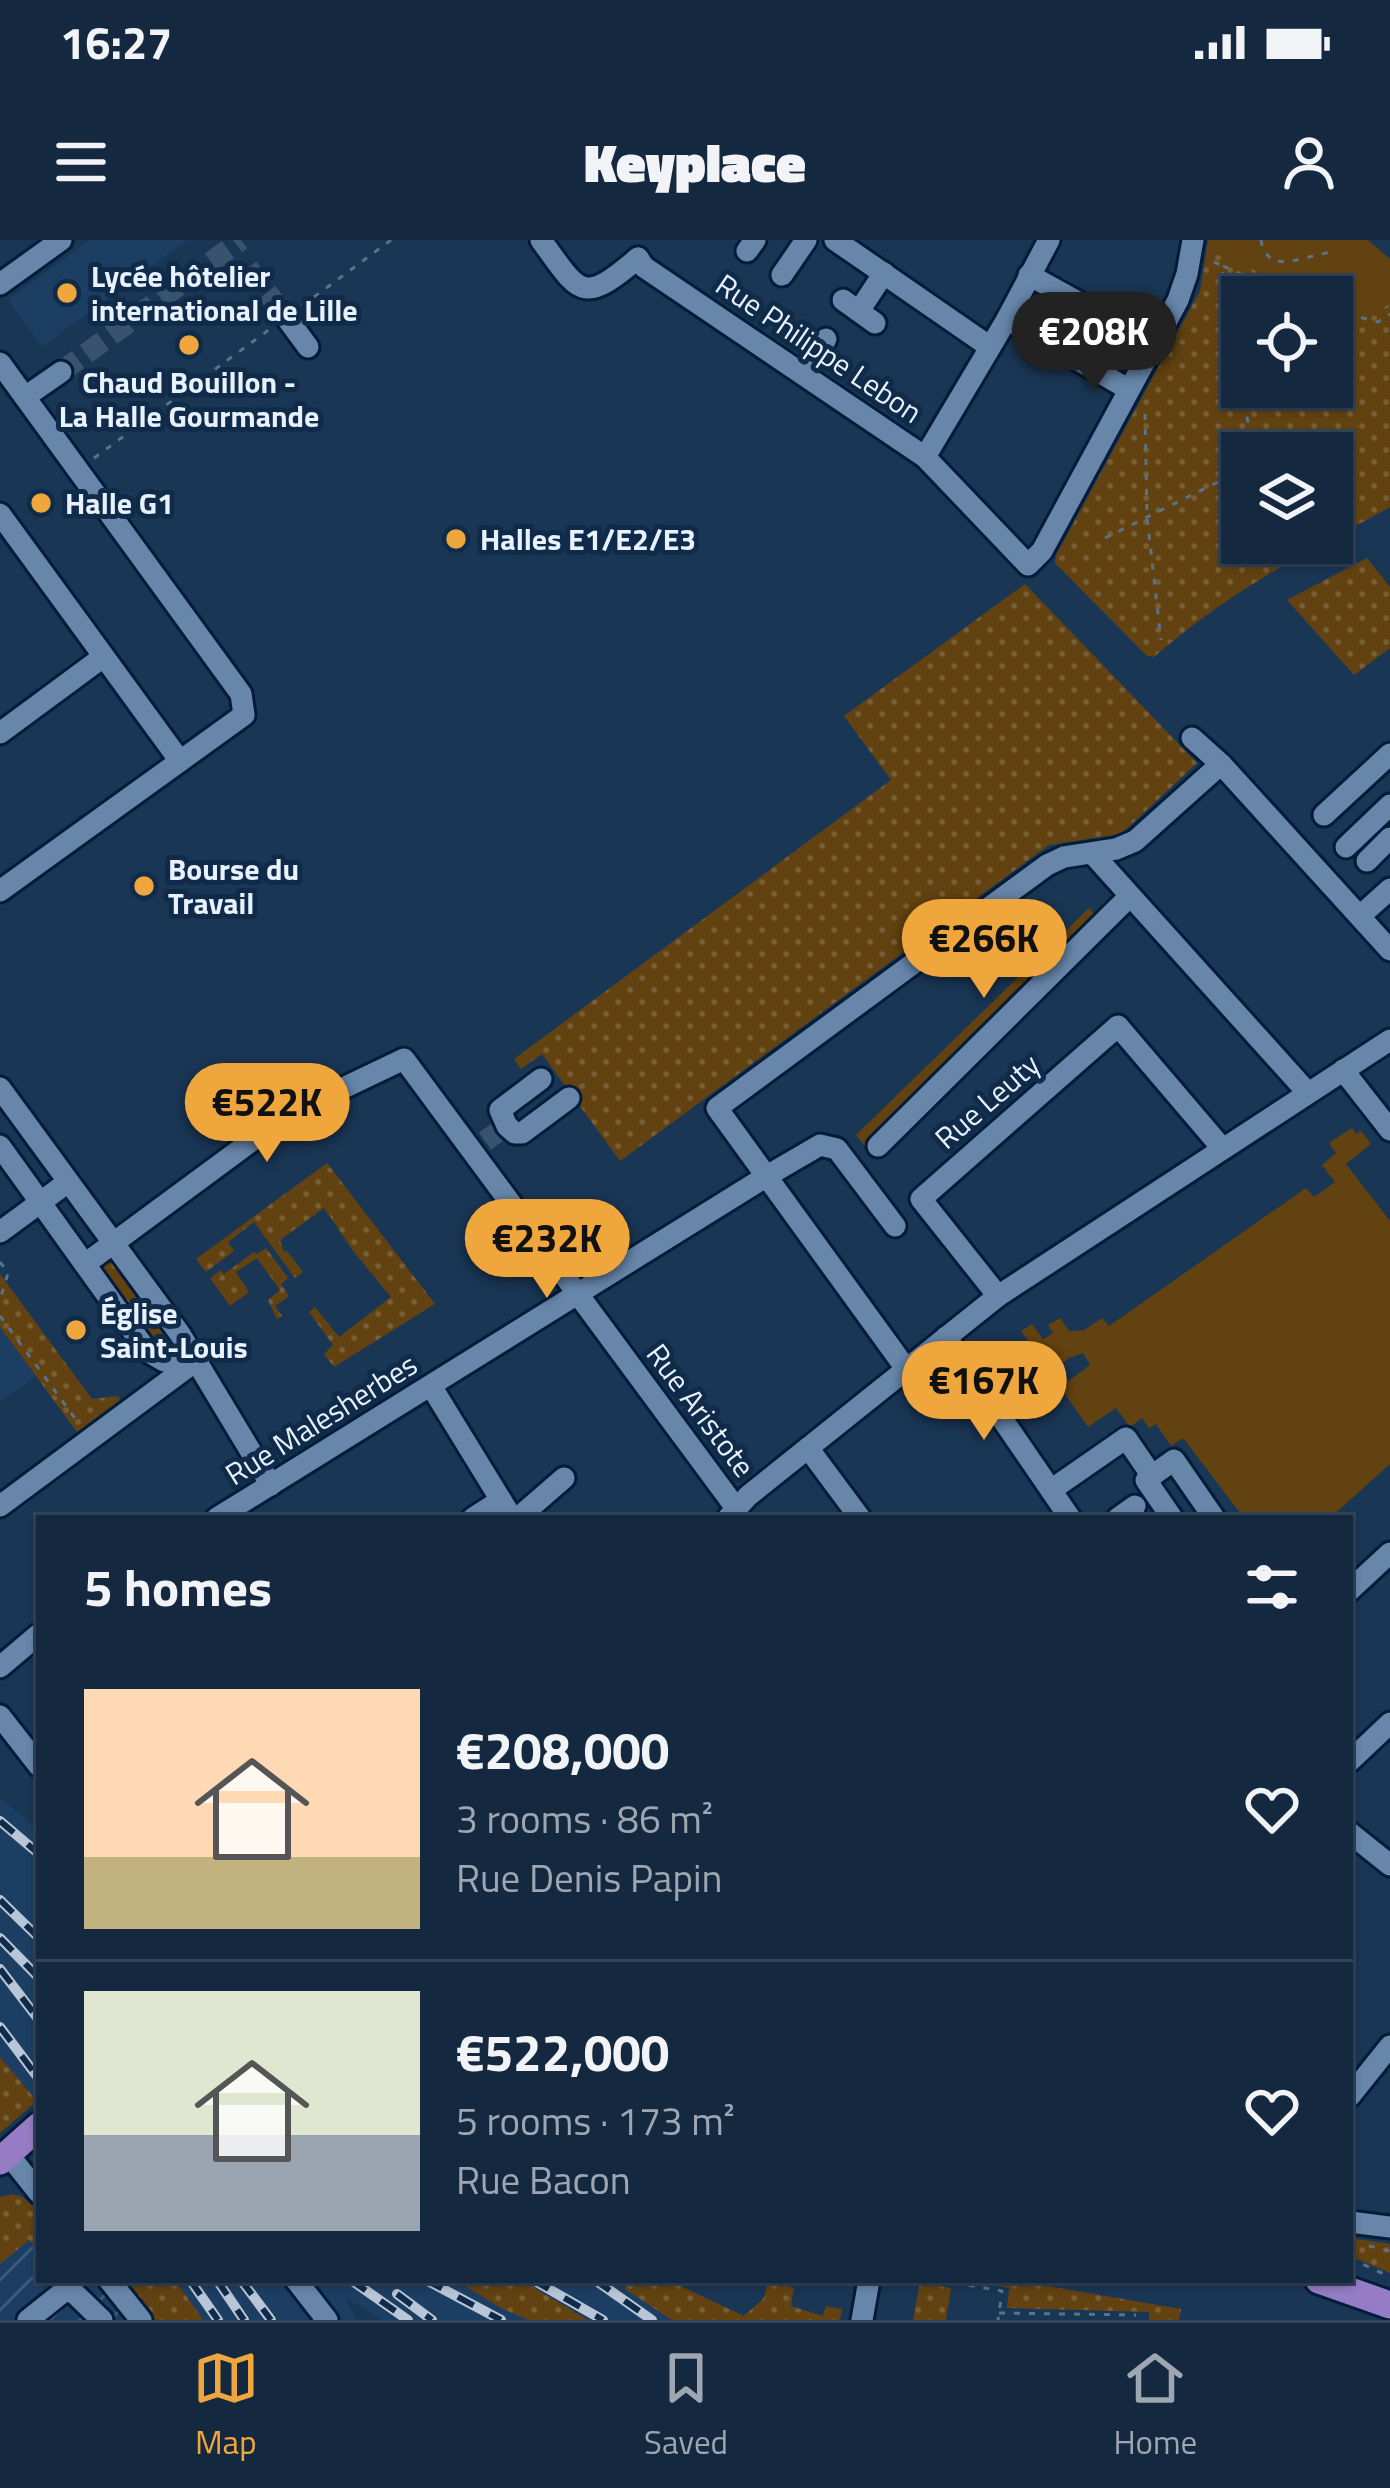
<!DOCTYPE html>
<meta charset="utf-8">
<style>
:root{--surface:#142840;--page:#21344b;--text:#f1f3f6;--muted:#9da6b1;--line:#334459;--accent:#efa73d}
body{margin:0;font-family:"Titillium Web",sans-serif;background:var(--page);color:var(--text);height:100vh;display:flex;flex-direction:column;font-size:45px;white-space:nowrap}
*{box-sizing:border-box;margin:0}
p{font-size:39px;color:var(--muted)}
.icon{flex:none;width:66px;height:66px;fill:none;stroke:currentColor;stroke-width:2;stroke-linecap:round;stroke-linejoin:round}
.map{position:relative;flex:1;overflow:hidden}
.sheet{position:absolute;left:36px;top:1275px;width:1317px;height:768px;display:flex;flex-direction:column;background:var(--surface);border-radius:0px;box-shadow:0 3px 9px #0004,0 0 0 3px var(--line)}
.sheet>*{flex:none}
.fabs{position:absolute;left:1221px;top:36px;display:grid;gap:24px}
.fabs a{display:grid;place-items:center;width:132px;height:132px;border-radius:0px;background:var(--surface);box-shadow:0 3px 9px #0004,0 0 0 3px var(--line);font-size:60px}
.price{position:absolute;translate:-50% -102px;padding:0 27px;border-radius:42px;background:var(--accent);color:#111;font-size:39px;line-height:78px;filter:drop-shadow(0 3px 6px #0008)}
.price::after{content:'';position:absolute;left:50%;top:72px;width:36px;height:27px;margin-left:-18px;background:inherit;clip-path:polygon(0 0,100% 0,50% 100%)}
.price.current{background:#222;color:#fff}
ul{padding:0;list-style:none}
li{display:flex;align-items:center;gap:36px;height:300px;padding:0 48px}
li+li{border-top:3px solid var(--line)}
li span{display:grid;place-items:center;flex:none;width:336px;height:240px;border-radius:0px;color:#555}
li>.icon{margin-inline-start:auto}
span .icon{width:144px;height:144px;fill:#fffc;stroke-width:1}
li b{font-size:51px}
h2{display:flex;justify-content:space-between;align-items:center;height:144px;padding:0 48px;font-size:51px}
.status{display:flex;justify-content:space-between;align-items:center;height:84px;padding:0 60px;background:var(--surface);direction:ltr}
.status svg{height:33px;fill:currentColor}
header{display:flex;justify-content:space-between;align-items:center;height:156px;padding:0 48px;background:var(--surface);font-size:54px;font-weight:800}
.dock{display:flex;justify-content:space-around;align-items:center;height:168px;border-top:3px solid var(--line);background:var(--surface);font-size:33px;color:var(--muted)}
.dock a{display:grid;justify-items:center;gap:6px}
.dock .current{color:var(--accent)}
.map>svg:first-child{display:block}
.built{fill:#1d3e63}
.industrial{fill:url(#industrial-furrows)}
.grass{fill:url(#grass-dots)}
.garden{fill:#624210}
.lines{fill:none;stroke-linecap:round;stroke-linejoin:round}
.minor-tunnel{stroke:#39526e;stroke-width:21;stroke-dasharray:21 10;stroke-linecap:butt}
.minor-casing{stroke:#021c39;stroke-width:27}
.major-casing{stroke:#021c39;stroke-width:33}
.path{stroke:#5c728b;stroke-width:3;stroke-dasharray:6 9;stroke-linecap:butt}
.minor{stroke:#6786aa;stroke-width:21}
.major{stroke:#957cc4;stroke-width:27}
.rail-casing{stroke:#b8c6d7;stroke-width:10}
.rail{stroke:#102b4a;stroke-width:6;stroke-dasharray:18;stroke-linecap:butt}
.poi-dot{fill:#efa73d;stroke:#102b4a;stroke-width:4.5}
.labels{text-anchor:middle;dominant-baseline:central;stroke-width:10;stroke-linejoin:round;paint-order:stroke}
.poi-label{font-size:30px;font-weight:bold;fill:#e8f2fe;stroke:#102b4a;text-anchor:start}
.street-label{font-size:30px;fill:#e8f2fe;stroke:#102b4a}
</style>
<div class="status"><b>16:27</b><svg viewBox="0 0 49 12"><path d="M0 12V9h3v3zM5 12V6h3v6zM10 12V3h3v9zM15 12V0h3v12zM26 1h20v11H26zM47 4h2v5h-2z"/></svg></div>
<header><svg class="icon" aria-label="menu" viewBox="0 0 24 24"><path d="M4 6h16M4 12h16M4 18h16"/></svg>Keyplace<svg class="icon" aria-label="person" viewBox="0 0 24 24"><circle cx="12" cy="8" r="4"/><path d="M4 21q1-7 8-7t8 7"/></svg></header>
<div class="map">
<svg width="1390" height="2080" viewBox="0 0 1390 2080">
<defs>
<pattern id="industrial-furrows" width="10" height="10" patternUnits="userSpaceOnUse" patternTransform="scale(3)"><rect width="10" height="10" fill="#1d3e63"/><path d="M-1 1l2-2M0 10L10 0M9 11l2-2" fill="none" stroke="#3e5a7a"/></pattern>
<pattern id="grass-dots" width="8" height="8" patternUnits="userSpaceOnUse" patternTransform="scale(3)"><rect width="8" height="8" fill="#624210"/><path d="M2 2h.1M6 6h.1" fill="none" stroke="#785e34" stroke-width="1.8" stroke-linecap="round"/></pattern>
</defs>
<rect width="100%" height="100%" fill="#1a3655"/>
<g class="built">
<path d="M90,0h97l-145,107 -34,-47z"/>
<path d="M0,1087l36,49 -36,26z"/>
<path d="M0,1558l39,32 -2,271 -37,-44z"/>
<path d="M175,2040h442l98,40h-334l-36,-23 11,23h-153z"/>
</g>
<path class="industrial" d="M39,1991v49h105l27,40h-171v-56z"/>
<g class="grass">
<path d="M1207,7l105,50h-70v90h90v-82l36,13 22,-15v204l-58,32v-86h-90v90h83c-62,32 -118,68 -171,114l-7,-1 -92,-93 1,-8 144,-264z"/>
<path d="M1367,318l23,29v61l-36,27 -67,-75z"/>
<path d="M1025,344l172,179 -76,71 -72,11 -429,316 -78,-107 -21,15 -7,-10 377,-279 -47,-64z"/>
<path d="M327,923l108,141 -101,63 -10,-13 9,-9 -24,-33 6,-5 24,30 52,-40 -37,-45 -30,-44 -44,32 4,12 3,-1 16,21 -8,6 -41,-56 -26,20 6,9 -28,21 -10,-13z"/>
<path d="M266,1008l22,30 -7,6 8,12 -14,10 7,10 -5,3 -9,-19 12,-10 -23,-32 -21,14 13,20 -19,14 -20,-28 11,-8 3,4 30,-22 3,2z"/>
<path d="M114,1010l58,82 -19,13 -58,-81z"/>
<path d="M0,1034l92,125 26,-3 2,4 -43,32 -77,-105z"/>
<path d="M0,1817l37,44 -37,32z"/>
<path d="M12,1954l11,3 16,16v38l-10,-11 -29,24v-67z"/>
<path d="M1350,1998l40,6v29l-40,-17z"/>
<path d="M122,2040h53l28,40h-50z"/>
<path d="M455,2040h66l67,40h-60l-27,-12z"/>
<path d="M628,2040h40l76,36 20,-18 4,-18h23l-1,7 4,1 -3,18 32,10 3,-10 16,3 -2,11h-168l-47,-31z"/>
<path d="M962,2040h51l168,29 -2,11h-30v-8l-142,-4 2,-20z"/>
<path d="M920,2043l31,5 -5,32h-33z"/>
</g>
<g class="garden">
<path d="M1208,0h160l22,19v44l-22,16 -36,-14v-8h-21l-104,-50z"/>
<path d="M1089,668l11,12 -234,227 -10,-12z"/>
<path d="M1352,888l4,6 5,-3 10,13 -25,20 44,57v243l-60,54h-86l-61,-80 -12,8 -15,-22 -7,4 -7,-10 -12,9 -14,-19 -28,19 -28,-40 30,-22 -7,-12 -14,5 -18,15 -30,-42 11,-7 11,15 10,-6 -5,-8 12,-7 9,13 15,-1 18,-12 7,8 197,-138 8,9 21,-15 -13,-17 14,-12 -7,-10z"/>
</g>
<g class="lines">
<g class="minor-tunnel">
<path d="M248,28l35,45"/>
<path d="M61,132l180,-132"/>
<path d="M485,901l17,-12"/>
</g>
<g class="minor-casing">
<g id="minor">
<path d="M541,0c39,54 41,66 97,18"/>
<path d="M835,0l155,107"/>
<path d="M747,11l8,-11"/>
<path d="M638,18l6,9 281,190 103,108 14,-14 136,-251 9,-26 6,-34"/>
<path d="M782,35l24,-35"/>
<path d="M1029,35l125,69"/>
<path d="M0,44l61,-44"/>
<path d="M843,60l32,23"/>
<path d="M859,71l25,-38"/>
<path d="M283,73l25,34"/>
<path d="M1007,79l121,70"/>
<path d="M0,123l241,331 3,21 -244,176"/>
<path d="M803,132l23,-33"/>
<path d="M25,157l36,-25"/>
<path d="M925,217l82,-138 42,-79"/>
<path d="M0,274l180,247"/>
<path d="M0,493l103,-76"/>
<path d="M1192,498l29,26 169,186"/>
<path d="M1324,575l66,-61"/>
<path d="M1346,607l44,-42"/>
<path d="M1092,613l216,240"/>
<path d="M1367,621l23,-23"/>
<path d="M1360,676l30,-27"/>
<path d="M1343,830l47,60"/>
<path d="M541,839l-41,31 7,16 8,7h7l47,-35"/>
<path d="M0,848l180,246 91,151"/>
<path d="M0,906l147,205 17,10 34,-1"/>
<path d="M878,906l251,-249"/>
<path d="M0,992l68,-50"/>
<path d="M85,1024l191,-141 38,-21 90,-43 332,449"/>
<path d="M998,1056l-77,-97 197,-173 104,122"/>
<path d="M946,1097l124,181"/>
<path d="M907,1130l-190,-262 330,-243 17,-8 52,-8 19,-8 86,-77"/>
<path d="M431,1146l81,132"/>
<path d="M808,1208l52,70"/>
<path d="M1051,1250l75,-52 26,38"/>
<path d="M0,1266l197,-146"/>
<path d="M217,1278l550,-342 53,-31 17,4 58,77"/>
<path d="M473,1278l28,-18"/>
<path d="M518,1278l46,-40"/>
<path d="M728,1278l20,-22 250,-200 392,-256"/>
<path d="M1118,1278l17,-12"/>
<path d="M1172,1278l-26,-38 28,-20 40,58"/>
<path d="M1350,1350l40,-37"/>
<path d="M0,1427l39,-33"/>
<path d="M0,1476l39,50"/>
<path d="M1350,1521l40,-38"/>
<path d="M1350,1593l40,32"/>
<path d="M1350,1856l40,-50"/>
<path d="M8,1914l31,39"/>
<path d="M1350,1982l40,5"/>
<path d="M109,2040l32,40"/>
<path d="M296,2040l31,40"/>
<path d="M28,2080l35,-28 9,-1 30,29"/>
<path d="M862,2080l7,-40"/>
</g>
</g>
<g class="major-casing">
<g id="major">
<path d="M0,1921l39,-35"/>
<path d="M1319,2040l71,25"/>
</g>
</g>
<g class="path">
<path d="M1261,0l2,10 10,11 15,1 46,-11"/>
<path d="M1214,22l7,3 21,120"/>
<path d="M1223,26l69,31"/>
<path d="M302,66l89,-66"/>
<path d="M1332,70l46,12 12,-8"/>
<path d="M1242,147l11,66"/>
<path d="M1247,164l17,-17"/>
<path d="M1145,174l2,103 14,123"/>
<path d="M94,218l176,-129"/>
<path d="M1105,298l137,-68"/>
<path d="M0,1022l8,11 -8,27"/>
<path d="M0,1076l77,105"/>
<path d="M1369,2006l21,5"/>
<path d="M1350,2018l40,19"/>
<path d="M939,2040l63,11 -4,29"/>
<path d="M999,2073l137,2"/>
</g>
<use href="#minor" class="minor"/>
<use href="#major" class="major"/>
<g class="rail-casing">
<g id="rail">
<path d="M0,1581l39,33"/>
<path d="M0,1660l39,38"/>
<path d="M0,1698l39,40"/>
<path d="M0,1729l39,51"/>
<path d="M0,1787l39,52"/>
<path d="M190,2040l28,40"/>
<path d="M217,2040l27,40"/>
<path d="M241,2040l30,40"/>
<path d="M351,2040l57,40"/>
<path d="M426,2040l75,40"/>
<path d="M533,2040l70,40"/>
<path d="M595,2040l57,40"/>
<path d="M397,2054l35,26"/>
</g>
</g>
<use href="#rail" class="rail"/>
</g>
<g class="poi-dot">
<circle cx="67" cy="53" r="12"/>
<circle cx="189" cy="105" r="12"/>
<circle cx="41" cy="263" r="12"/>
<circle cx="456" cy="299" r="12"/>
<circle cx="144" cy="646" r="12"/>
<circle cx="76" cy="1090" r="12"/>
</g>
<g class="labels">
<g class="poi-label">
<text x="91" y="36">Lycée hôtelier<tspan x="91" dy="34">international de Lille</tspan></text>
<text x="189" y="142" text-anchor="middle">Chaud Bouillon -<tspan x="189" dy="34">La Halle Gourmande</tspan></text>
<text x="65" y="263">Halle G1</text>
<text x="480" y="299">Halles E1/E2/E3</text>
<text x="168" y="629">Bourse du<tspan x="168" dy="34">Travail</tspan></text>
<text x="100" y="1073">Église<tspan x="100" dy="34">Saint-Louis</tspan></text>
</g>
<g class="street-label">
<text transform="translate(819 108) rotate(34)">Rue Philippe Lebon</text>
<text transform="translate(987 861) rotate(-41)">Rue Leuty</text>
<text transform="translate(701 1170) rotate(53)">Rue Aristote</text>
<text transform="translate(321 1179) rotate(-32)">Rue Malesherbes</text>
</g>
</g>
</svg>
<div class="fabs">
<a><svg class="icon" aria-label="locate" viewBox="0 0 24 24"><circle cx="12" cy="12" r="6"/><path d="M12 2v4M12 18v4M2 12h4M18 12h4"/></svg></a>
<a><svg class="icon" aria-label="layers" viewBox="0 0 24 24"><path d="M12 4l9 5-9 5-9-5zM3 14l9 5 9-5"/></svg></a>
</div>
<b class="price current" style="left:1094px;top:154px">€208K</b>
<b class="price" style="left:984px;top:761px">€266K</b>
<b class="price" style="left:267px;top:925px">€522K</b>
<b class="price" style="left:547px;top:1061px">€232K</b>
<b class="price" style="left:984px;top:1203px">€167K</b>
<section class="sheet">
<h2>5 homes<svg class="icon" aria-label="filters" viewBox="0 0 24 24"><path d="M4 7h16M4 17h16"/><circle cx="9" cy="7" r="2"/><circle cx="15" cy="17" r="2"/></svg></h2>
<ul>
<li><span style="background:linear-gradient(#ffd9b3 70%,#c2b280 0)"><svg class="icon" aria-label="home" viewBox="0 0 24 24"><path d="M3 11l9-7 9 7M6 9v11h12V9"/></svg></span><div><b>€208,000</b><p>3 rooms · 86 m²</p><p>Rue Denis Papin</p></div><svg class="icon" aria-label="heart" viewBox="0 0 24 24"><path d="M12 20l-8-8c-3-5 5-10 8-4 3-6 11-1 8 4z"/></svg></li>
<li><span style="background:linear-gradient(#dfe7d0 60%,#9aa5b1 0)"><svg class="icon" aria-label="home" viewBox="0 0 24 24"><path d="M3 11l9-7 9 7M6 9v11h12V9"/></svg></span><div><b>€522,000</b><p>5 rooms · 173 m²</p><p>Rue Bacon</p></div><svg class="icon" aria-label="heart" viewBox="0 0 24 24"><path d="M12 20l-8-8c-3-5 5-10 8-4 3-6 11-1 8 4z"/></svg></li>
</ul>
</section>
</div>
<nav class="dock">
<a class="current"><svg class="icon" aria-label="map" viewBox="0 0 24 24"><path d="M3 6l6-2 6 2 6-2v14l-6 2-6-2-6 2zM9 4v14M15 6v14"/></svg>Map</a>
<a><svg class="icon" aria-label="saved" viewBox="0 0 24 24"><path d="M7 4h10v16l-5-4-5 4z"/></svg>Saved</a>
<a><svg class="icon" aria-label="home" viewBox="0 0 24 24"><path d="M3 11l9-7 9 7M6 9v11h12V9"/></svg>Home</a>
</nav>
